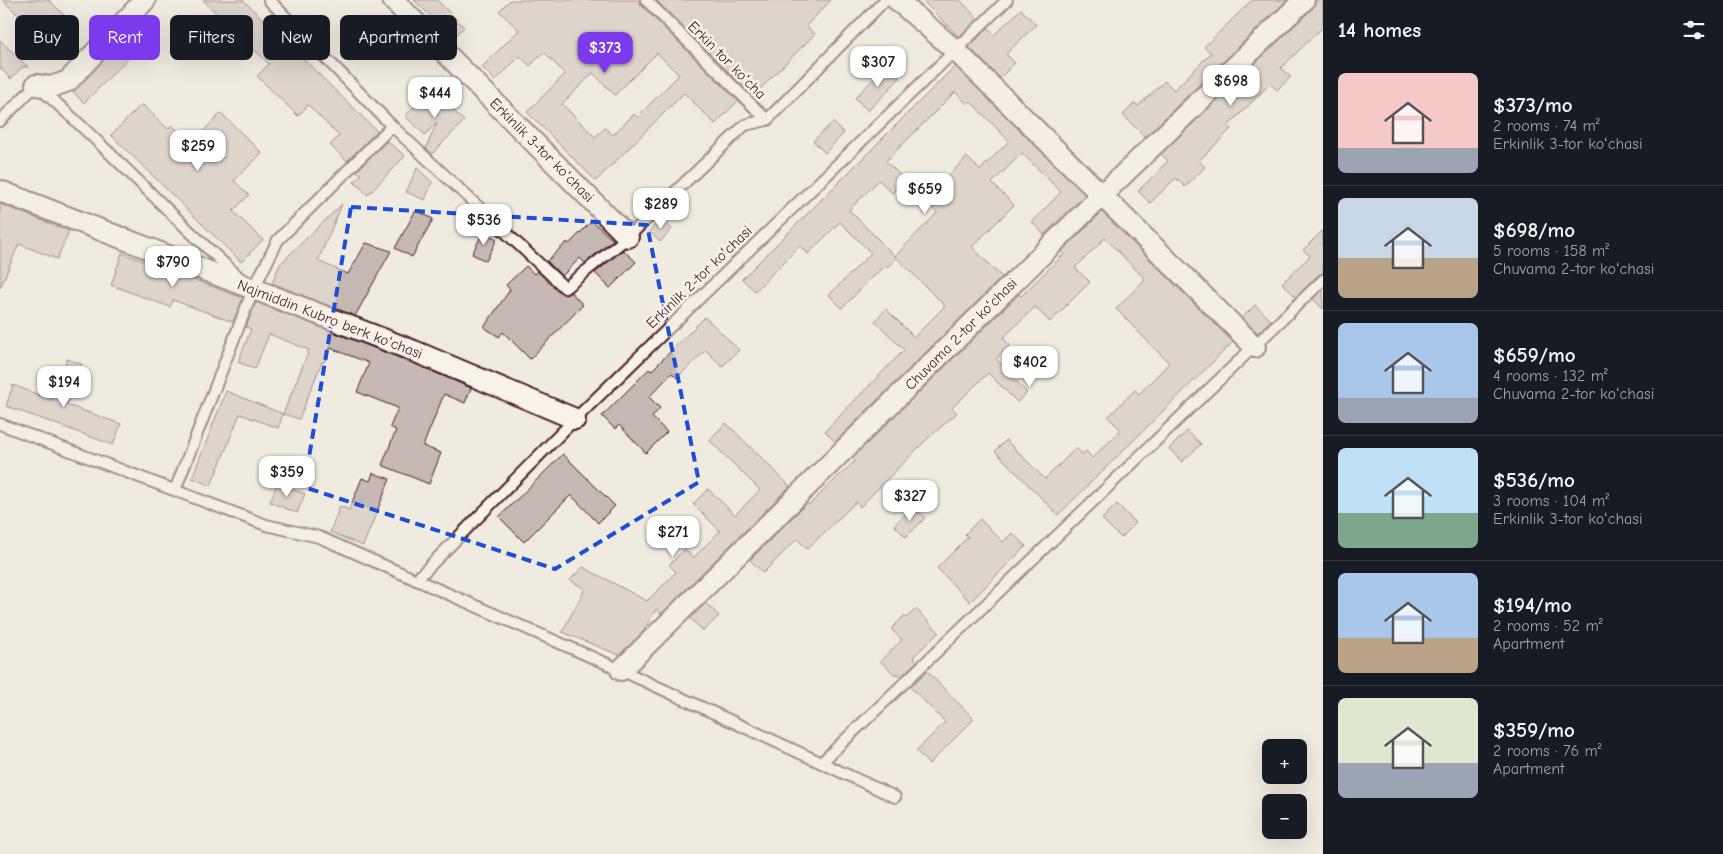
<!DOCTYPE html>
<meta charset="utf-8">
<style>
:root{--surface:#171b24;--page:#20242c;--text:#f1f3f6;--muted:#9ea1a6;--line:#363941;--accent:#7c3aed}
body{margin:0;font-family:"Comic Neue",sans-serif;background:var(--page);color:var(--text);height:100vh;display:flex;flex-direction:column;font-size:19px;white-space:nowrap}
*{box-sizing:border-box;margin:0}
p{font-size:16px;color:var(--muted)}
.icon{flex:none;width:28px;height:28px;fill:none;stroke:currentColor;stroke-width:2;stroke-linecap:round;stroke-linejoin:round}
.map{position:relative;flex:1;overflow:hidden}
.drawer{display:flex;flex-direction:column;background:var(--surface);width:400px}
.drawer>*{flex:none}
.hud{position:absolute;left:15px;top:15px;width:475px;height:45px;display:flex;gap:10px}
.fabs{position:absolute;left:1262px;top:739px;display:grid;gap:10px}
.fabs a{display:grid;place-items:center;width:45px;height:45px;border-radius:8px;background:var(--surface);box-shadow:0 5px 20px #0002;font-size:25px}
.price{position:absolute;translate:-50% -42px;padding:0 11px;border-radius:10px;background:#fff;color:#222;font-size:16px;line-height:32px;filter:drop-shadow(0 1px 2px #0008)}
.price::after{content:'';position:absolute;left:50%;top:30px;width:15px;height:11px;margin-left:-8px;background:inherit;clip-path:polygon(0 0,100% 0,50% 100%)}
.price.selected{background:var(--accent);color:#fff}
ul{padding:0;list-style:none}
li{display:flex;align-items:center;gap:15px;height:125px;padding:0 15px}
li+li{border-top:1px solid var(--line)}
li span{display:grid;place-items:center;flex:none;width:140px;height:100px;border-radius:8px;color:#555}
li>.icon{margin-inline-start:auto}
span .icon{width:60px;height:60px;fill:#fffc;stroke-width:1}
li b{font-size:21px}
h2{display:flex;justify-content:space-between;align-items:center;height:60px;padding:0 15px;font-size:21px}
.chip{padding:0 18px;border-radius:8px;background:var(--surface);box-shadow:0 5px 20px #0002;font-size:18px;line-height:45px}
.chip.selected{background:var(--accent);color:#fff}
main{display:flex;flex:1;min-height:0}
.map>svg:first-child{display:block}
.building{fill:#c6b8b3;stroke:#4a1f2b;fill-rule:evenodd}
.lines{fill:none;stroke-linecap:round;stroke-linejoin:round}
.service-casing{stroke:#4a1f2b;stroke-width:14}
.minor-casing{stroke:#4a1f2b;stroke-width:24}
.service{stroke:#f7f3e8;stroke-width:10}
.minor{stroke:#f7f3e8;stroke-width:20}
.marked{fill:none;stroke:#1d4ed8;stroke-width:4;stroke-dasharray:10 6;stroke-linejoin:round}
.labels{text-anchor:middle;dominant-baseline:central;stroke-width:5;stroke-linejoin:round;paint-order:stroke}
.street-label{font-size:15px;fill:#4a1f2b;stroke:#f7f3e8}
</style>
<main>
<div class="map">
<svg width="1323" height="854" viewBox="0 0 1323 854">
<rect width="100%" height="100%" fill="#f0ebe0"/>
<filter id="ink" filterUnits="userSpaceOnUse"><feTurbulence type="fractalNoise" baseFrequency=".02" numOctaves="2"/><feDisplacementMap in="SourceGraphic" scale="10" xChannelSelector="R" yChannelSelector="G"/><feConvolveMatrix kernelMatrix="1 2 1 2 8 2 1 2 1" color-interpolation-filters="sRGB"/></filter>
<g filter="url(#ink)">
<g class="building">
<path d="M3,0h46l18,18 -23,23z"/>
<path d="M203,0h40l134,131 -30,30 -17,-16 9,-9 -31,-31 -10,11 -41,-40 12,-12z"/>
<path d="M414,0h23l27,27 -11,11z"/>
<path d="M510,0h129l2,5 97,96 -23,23 -31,-31 -88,88 -69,-69 38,-38 -21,-22 -14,14 -10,-10 -25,25 -13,-14 37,-37 -20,-19zM657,53l22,22 -42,42 -3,-3 -21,21 -8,-7 -10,9 -33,-33 31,-31 22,22z"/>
<path d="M656,0h175l-25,26 9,8 -58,58 -5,-5 -4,4z"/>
<path d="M922,0h38l18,19 -19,18z"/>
<path d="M1252,0h35l-142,137 -22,-22 12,-12 3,3 27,-25 9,9 37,-37 -7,-6z"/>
<path d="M1316,0h7v27l-42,41 10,9 -14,13 -7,-6 -42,42 3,3 -32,32 6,6 -20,20 -9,-9 -26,25 -12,-12 30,-30 -7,-7 151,-145z"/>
<path d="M1021,9l15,16 -30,29 9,9 -15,15 -31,-31 19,-19 6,7z"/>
<path d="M134,29l12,11 -62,63 -11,-11z"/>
<path d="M0,40l28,27h-6l-11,12 -11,-11z"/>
<path d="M887,65l13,13 -32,33 -13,-13z"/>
<path d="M955,66l130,129 -41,40 -12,-13 29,-30 -39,-39 -30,30 22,22 -42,42 30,30 -167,165 -10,-11 79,-81 -29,-29 11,-12 28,28 31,-31 -50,-50 2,2 -11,10 -2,-2 -42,42 -13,-13 42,-42 -31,-31 -32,32 -8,-8 -45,45 -13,-12zM955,92l12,12 3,-3 39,40 -29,29 -13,-13 -42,43 12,13 -42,43 -46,-46 30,-30 13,13 13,-13 -19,-19z"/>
<path d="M432,89l32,32 -32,33 -6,-6 11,-26 -12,13 -20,-19z"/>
<path d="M142,104l26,25 4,-4 19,19 30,-31 41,40 -28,28 15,14 -16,16 30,29 -22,22 -130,-127z"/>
<path d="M833,122l11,11 -19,20 -12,-12z"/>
<path d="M387,141l18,15 -37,39 -14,-13 7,-7 -4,-4z"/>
<path d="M417,168l15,14 -7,18 -19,-8z"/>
<path d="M0,204l69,27 -12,28 -38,-15 -19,44z"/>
<path d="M342,204l-24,57 30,13 18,-31 25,8 -36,65 -83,-33 8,-19z"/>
<path d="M416,210l17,9 -21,38 -17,-9z"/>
<path d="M1102,212l131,130 -175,173 -63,-64 11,-11 39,39 31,-31 6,6 4,-3 6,7 29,-28 -13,-13 27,-27 4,4 30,-31 -53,-54 29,-30 -40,-41 -30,30 15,14 -40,40 -15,-15 -32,31 7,7 -14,14 31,34 -10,9 -29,-29 -36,35 5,5 -33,29 -64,65 -4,-5 -49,47 -10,-10 -34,34 -13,-13 57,-57 2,2 33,-32 13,-12 -3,-3 167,-164 2,2 43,-42 -3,-2z"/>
<path d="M662,219l10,10 -12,13 -11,-11z"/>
<path d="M592,221l21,19 -28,23 -5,-5 -18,18 -15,-15 20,-19 2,2z"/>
<path d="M1323,230v43l-5,2 -22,22 -14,-14 28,-27 -7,-6z"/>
<path d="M483,232l14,7 -11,22 -14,-7z"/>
<path d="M623,250l13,12 -26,26 -15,-15z"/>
<path d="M122,253l121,45 -10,24 -60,-22 -3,7 -59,-22z"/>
<path d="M526,266l8,8 3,-3 24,22 5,2 5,-3 12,13 -53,54 -27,-27 -4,5 -15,-10 26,-37 -4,-5z"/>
<path d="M1323,290v19l-10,-10z"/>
<path d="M256,302l154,60 61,26 -6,15 -21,-9 -21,52 18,7 -12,31 -47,-19 14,-35 -6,-3 8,-19 -41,-16 12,-29 -39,-15 -6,14h-2l-23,57 -16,-5 26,-64 -40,-16 -14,35 -17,-7 13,-33 -5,-2z"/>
<path d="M1255,305l16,15 -13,13 -16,-15z"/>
<path d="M705,317l34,33 -17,17 -16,-17 -29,28 -5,-5 -23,24 11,11 -8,9 15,15 -21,21 -27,-28 -4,4 -13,-13 47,-47 2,2z"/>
<path d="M67,359l15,5 -15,41 54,19 -8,21 -107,-39 7,-21 39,15z"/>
<path d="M226,391l57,23 -5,14 -38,-14 -29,72 -19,-8z"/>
<path d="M726,423l64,63 -129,128 -5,-5 -13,23 -24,23 -57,-23 23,-43 -15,-9 13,-13 64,34 29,-29 -7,-7 16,-16 8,9 27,-27 -27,-27 15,-15 27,26 25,-25 -51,-50z"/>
<path d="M1187,431l14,13 -19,18 -13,-13z"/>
<path d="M563,454l52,52 -17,17 -27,-28 -47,47 -25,-25z"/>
<path d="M373,473l17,6 -27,67 -33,-14 10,-26 9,4 13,-32 8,3z"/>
<path d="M277,484l28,10 -8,19 -27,-11z"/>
<path d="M1117,504l19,19 -15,15 -19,-19z"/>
<path d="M914,506l11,12 -19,19 -12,-12z"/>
<path d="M980,519l23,23 9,-9 14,13 -56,56 -33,-34 31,-31 -3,-3z"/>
<path d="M706,603l13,13 -16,15 -13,-13z"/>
<path d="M916,609l23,23 -26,25 4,4 -16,16 -4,-4 -2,2 -15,-14 22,-21 -11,-11 13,-13 2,2z"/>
<path d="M927,671l47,48 -45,45 -13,-13 29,-29 -35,-35z"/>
</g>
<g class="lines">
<g class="service-casing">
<g id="service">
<path d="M269,0l123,126 173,162 63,-51 117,-112 22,-5 118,-120"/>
<path d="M646,0l121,120"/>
<path d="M0,121l36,-36c71,61 133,130 203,192"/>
<path d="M0,424l266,101 53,12 302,133 274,127"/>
<path d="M175,490l78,-200 25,-50 114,-114"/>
<path d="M416,580l159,-161 432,-419"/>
<path d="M822,762l501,-482"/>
</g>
</g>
<g class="minor-casing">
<g id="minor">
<path d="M393,0l235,237"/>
<path d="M897,0l59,51 299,296"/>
<path d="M36,85l15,2 17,-6 77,-81"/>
<path d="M0,191l414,160 161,68"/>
<path d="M621,670l481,-475 202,-195"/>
</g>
</g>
<use href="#service" class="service"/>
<use href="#minor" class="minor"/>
</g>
</g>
<path d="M0 0H1323V854H0ZM351,207l296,18 52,257 -144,87 -251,-82z" fill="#f0ebe0" fill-opacity=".55" fill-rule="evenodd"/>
<path class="marked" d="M351,207l296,18 52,257 -144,87 -251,-82z"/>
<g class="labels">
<g class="street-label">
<text transform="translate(727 60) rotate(45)">Erkin tor koʻcha</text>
<text transform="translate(542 150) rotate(45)">Erkinlik 3-tor koʻchasi</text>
<text transform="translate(699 277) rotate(-44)">Erkinlik 2-tor koʻchasi</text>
<text transform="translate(330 319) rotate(21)">Najmiddin Kubro berk koʻchasi</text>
<text transform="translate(961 334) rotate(-45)">Chuvama 2-tor koʻchasi</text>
</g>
</g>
</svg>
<div class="fabs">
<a>+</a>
<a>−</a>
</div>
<b class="price selected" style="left:605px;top:74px">$373</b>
<b class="price" style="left:878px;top:88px">$307</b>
<b class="price" style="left:1231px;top:107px">$698</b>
<b class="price" style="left:435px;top:119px">$444</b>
<b class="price" style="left:198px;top:172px">$259</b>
<b class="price" style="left:925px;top:215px">$659</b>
<b class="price" style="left:661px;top:230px">$289</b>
<b class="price" style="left:484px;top:246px">$536</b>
<b class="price" style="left:173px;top:288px">$790</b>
<b class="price" style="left:1030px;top:388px">$402</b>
<b class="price" style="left:64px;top:408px">$194</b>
<b class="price" style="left:287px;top:498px">$359</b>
<b class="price" style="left:910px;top:522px">$327</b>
<b class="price" style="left:673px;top:558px">$271</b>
<div class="hud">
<a class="chip">Buy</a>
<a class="chip selected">Rent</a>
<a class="chip">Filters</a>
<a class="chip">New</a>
<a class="chip">Apartment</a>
</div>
</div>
<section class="drawer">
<h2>14 homes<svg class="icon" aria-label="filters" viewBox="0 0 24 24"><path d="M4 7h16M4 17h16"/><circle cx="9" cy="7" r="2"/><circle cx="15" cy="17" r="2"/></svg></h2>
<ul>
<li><span style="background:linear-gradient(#f6c9c9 75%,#9aa5b1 0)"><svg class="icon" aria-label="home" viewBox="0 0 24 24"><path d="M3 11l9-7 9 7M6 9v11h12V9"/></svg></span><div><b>$373/mo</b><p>2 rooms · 74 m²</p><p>Erkinlik 3-tor koʻchasi</p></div></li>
<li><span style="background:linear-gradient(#c9d6e8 60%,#b9a48a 0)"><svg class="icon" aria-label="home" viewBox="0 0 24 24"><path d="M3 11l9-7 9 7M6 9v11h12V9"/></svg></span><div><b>$698/mo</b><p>5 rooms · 158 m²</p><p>Chuvama 2-tor koʻchasi</p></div></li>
<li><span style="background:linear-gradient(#a9c7e8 75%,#9aa5b1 0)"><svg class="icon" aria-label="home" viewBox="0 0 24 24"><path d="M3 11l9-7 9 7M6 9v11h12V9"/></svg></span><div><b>$659/mo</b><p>4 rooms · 132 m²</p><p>Chuvama 2-tor koʻchasi</p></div></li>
<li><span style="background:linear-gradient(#bfe0f5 65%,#7fa58c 0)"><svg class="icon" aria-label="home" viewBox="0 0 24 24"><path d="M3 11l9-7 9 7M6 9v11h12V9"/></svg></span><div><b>$536/mo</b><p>3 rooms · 104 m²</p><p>Erkinlik 3-tor koʻchasi</p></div></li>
<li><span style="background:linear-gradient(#a9c7e8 65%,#b9a48a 0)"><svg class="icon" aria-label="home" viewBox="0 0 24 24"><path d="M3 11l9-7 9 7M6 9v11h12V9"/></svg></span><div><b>$194/mo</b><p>2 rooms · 52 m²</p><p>Apartment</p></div></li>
<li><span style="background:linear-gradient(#dfe7d0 65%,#9aa5b1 0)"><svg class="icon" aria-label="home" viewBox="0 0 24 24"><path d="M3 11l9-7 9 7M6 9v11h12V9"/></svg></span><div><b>$359/mo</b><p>2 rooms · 76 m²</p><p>Apartment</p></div></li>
</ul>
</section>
</main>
